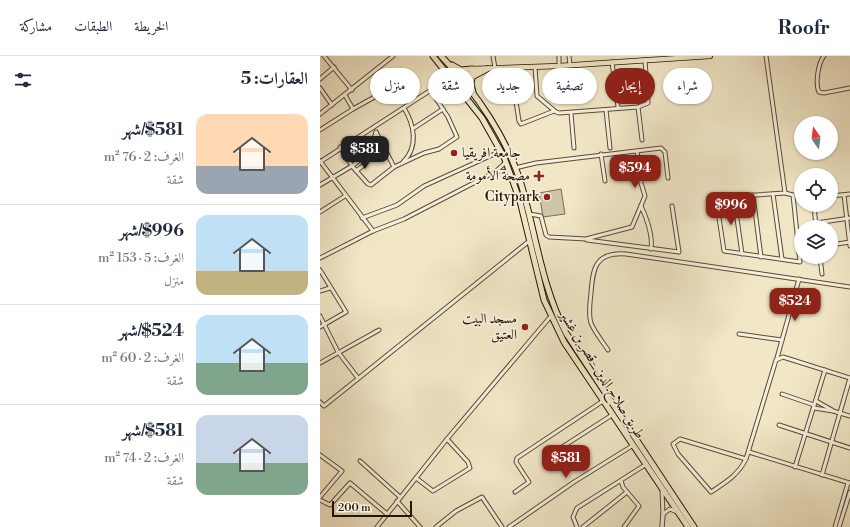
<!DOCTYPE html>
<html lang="ar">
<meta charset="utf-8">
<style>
:root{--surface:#fff;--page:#f2f2f3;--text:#1f2937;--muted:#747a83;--line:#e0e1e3;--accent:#8f2418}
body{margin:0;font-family:"Libre Bodoni",Amiri,serif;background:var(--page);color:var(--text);direction:rtl;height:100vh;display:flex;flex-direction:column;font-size:15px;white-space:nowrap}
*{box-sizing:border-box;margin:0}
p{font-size:13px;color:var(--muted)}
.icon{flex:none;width:22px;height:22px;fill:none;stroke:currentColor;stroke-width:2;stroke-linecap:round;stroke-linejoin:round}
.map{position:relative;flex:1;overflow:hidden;direction:ltr}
.drawer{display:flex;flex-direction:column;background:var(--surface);width:320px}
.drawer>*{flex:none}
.guide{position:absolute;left:12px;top:12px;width:380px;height:36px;direction:rtl;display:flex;gap:8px}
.needle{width:26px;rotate:346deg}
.controls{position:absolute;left:474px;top:60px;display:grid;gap:8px}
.controls a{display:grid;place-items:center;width:44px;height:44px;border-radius:50%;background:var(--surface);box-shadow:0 1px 3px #0004;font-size:20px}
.scale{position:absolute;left:12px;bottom:10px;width:80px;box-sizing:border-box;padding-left:4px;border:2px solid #221709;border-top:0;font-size:11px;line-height:14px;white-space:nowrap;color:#221709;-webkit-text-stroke:3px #f6efdb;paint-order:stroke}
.price{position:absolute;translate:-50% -34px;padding:0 9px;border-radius:8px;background:var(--accent);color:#fff;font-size:13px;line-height:26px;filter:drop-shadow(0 1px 2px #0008)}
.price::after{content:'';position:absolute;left:50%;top:24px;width:12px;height:9px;margin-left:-6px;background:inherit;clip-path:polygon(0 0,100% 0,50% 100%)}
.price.current{background:#222;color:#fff}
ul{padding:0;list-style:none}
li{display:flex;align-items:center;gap:12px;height:100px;padding:0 12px}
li+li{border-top:1px solid var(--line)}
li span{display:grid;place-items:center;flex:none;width:112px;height:80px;border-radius:12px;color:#555}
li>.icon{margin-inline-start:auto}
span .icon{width:48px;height:48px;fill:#fffc;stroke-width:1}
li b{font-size:17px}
h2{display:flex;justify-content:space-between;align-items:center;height:48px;padding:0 12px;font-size:17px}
.tag{padding:0 14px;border-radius:18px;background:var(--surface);box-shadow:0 1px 3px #0004;font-size:14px;line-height:36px}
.tag.current{background:var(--accent);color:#fff}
header{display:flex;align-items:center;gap:24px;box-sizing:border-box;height:56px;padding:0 20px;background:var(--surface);border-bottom:1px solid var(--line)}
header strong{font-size:19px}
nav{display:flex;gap:22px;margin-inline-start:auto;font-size:14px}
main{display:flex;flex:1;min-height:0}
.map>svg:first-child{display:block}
.green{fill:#cec4a7;stroke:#786e58}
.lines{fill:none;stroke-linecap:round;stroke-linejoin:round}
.minor-casing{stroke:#564b38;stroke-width:5}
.tertiary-casing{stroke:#564b38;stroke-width:5.5}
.primary-casing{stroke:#221709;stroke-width:6}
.trunk-casing{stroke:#221709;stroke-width:7}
.minor{stroke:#f6efdb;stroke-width:3}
.tertiary{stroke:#f6efdb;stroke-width:3.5}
.primary{stroke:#f1e7c7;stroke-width:4.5}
.trunk{stroke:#f1e7c7;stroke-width:5}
.poi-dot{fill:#8f2418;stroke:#f6efdb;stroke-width:1.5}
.labels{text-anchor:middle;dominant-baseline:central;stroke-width:3.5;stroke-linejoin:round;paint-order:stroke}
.poi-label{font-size:14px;fill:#221709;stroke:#f6efdb;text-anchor:end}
.street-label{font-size:14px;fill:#221709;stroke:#f6efdb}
</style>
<header>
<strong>Roofr</strong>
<nav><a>الخريطة</a><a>الطبقات</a><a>مشاركة</a></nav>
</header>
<main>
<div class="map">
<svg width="530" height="471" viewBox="0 0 530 471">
<rect width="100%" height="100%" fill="#f1e7c7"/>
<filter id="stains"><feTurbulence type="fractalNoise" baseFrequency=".005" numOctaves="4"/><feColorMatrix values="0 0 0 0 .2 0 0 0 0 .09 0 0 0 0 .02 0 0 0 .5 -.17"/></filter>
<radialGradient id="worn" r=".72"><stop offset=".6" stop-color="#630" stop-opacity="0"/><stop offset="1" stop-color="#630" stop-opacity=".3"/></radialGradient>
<path class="green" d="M241,133l4,25 -22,3 -4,-24z"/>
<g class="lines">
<g class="minor-casing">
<g id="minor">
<path d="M4,0l28,34"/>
<path d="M173,0l2,12"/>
<path d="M239,0v10"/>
<path d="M249,0l1,9"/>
<path d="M504,0c-6,7 -9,28 -5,36l5,1 26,-5"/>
<path d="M292,6l6,45"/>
<path d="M215,11l2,29 19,16 3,1 79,-6 10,-4 -3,-43"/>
<path d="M0,23l14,-12"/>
<path d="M193,26l6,39 2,3 33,-13"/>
<path d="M0,32l12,17"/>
<path d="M318,51l4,33"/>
<path d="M33,53l52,-29"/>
<path d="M286,54l4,38"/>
<path d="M251,57l3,35"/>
<path d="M0,58l73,-58"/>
<path d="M94,72l29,-19"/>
<path d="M0,74l33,-21 -8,-14"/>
<path d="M56,76c-5,19 -9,23 -24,34l16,18 3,1 23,-18 30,-14 15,-4 18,-12 -9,-20 -17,-26"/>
<path d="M56,76l18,35"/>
<path d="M281,98l4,27"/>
<path d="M0,105l53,70"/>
<path d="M0,106l131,-85"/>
<path d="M83,106c16,-15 11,-38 1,-54"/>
<path d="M195,112l21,-5 125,-15 4,4 3,26"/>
<path d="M36,115l8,-6 3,-10"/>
<path d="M177,115l12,1"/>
<path d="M0,129l32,-19 -12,-19"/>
<path d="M453,138l9,65"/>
<path d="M433,139l8,62"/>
<path d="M524,139l6,51"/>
<path d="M511,140l19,-2"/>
<path d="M414,141l8,57"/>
<path d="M389,142l76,-5 -19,-137"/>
<path d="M396,142l8,53 76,11 -7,-67 -8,-2"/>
<path d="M494,149l2,22"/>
<path d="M321,150c6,13 12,29 10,43"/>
<path d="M0,156l25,-16"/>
<path d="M209,158l12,2 5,19 3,2 37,2 46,-12 13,-31 -4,-13 -4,-32"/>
<path d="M42,162l35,-13 27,-19 77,-35"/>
<path d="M496,167l34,-5"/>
<path d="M267,184l92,12 -7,-46"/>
<path d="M511,189l19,-3"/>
<path d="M500,201l2,17"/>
<path d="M0,202l53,-27 31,-12 91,-47 11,-10"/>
<path d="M0,214l26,42 -26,15"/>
<path d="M0,235l10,-3"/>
<path d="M0,260l18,36 20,26"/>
<path d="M419,278l43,6"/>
<path d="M288,294c-5,-8 -13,-17 -17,-27 -3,-9 -1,-20 0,-30 2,-25 4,-41 35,-39l224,33"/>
<path d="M457,302l22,-79"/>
<path d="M0,307l59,-33"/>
<path d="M462,338l32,11"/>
<path d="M496,345l16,9"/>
<path d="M0,346l4,4 204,-164"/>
<path d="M494,352l19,3 17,5"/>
<path d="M459,369l71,23"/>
<path d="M236,395l56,-36"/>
<path d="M429,396l101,31"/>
<path d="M0,399l22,16 -22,26"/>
<path d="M426,403l-66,-20 -7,5 5,10 33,38c15,-10 27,-17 35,-33l30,-99 7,-3 67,21 -28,97"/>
<path d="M40,405l40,36"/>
<path d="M475,411l30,-97"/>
<path d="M96,422l17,13 37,-23 -2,-6 -21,-23"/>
<path d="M301,425l2,6 16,19 -15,21"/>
<path d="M342,435l1,23"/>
<path d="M195,436l14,-10 -13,-20 1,-4 86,-57"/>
<path d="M0,444l10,5 20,-22 37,31"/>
<path d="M77,445l23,26"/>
<path d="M343,458l7,-5 7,3"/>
<path d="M57,471l70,-88 104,-123"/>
<path d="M116,471l20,-16 26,-14 20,30"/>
<path d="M189,471l65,-45 58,-36"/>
<path d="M257,471l-4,-10 4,-9 68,-43"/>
<path d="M263,471l44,-35"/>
<path d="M515,471l13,-44"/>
<path d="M519,471l11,-35"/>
</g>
</g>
<g class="tertiary-casing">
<path id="tertiary" d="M342,471l1,-13"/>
</g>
<g class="primary-casing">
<g id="primary">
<path d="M150,13l89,-3 151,-10"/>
<path d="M133,23l26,-8"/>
</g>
</g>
<g class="trunk-casing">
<g id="trunk">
<path d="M113,0l49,62 22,39 16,44 24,99 20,42 124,185"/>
<path d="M121,0c35,36 67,83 81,131 14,49 20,100 44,146l128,194"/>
<path d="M132,9l9,5 11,-1"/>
<path d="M153,36l-2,-8 1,-7 15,-8"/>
</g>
</g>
<use href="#minor" class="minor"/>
<use href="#tertiary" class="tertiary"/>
<use href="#primary" class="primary"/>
<use href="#trunk" class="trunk"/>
</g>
<g class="poi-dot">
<circle cx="134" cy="97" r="4"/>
<path d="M217 114h4v4h4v4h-4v4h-4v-4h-4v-4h4z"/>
<circle cx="227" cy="141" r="4"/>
<circle cx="205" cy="271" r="4"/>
</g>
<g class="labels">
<g class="poi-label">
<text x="142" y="97" text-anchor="start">جامعة افريقيا</text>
<text x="210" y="120">مصحة الأمومة</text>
<text x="219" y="141">Citypark</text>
<text x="197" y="263">مسجد البيت<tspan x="197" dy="16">العتيق</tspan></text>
</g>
<g class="street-label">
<text transform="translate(282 319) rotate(58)">طريق صلاح الدين -قصر بن غشير</text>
</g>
</g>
<rect width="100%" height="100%" filter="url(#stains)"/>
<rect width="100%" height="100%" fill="url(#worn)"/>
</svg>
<div class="controls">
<a><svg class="needle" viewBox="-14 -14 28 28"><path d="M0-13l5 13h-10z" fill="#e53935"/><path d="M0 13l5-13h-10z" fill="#747a83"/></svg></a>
<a><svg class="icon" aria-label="locate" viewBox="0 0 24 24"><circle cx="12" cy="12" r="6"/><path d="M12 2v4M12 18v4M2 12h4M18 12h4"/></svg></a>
<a><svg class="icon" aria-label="layers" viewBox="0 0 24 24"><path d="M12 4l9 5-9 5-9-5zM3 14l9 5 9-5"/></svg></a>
</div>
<div class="scale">200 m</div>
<b class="price current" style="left:45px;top:114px">$581</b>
<b class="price" style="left:315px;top:133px">$594</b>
<b class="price" style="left:411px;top:170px">$996</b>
<b class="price" style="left:475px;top:266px">$524</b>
<b class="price" style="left:246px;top:423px">$581</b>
<div class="guide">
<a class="tag">شراء</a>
<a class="tag current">إيجار</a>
<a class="tag">تصفية</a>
<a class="tag">جديد</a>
<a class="tag">شقة</a>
<a class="tag">منزل</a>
</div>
</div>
<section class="drawer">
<h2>العقارات: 5<svg class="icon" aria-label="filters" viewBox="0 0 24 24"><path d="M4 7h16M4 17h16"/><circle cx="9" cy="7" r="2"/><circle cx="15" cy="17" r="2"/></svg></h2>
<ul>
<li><span style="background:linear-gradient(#ffd9b3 65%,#9aa5b1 0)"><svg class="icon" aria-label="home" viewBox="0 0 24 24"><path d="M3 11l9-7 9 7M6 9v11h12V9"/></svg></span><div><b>$581/شهر</b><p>الغرف: 2 · 76 m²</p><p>شقة</p></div></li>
<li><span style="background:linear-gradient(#bfe0f5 70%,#c2b280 0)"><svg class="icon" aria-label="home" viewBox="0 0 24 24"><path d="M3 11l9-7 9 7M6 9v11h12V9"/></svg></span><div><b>$996/شهر</b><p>الغرف: 5 · 153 m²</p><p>منزل</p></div></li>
<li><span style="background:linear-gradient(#bfe0f5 60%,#7fa58c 0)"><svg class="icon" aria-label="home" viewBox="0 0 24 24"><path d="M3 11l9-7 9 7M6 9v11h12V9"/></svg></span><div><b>$524/شهر</b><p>الغرف: 2 · 60 m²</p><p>شقة</p></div></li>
<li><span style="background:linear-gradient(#c9d6e8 60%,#7fa58c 0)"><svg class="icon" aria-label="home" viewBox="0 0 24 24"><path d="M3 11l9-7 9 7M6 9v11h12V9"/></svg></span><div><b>$581/شهر</b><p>الغرف: 2 · 74 m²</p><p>شقة</p></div></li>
</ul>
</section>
</main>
